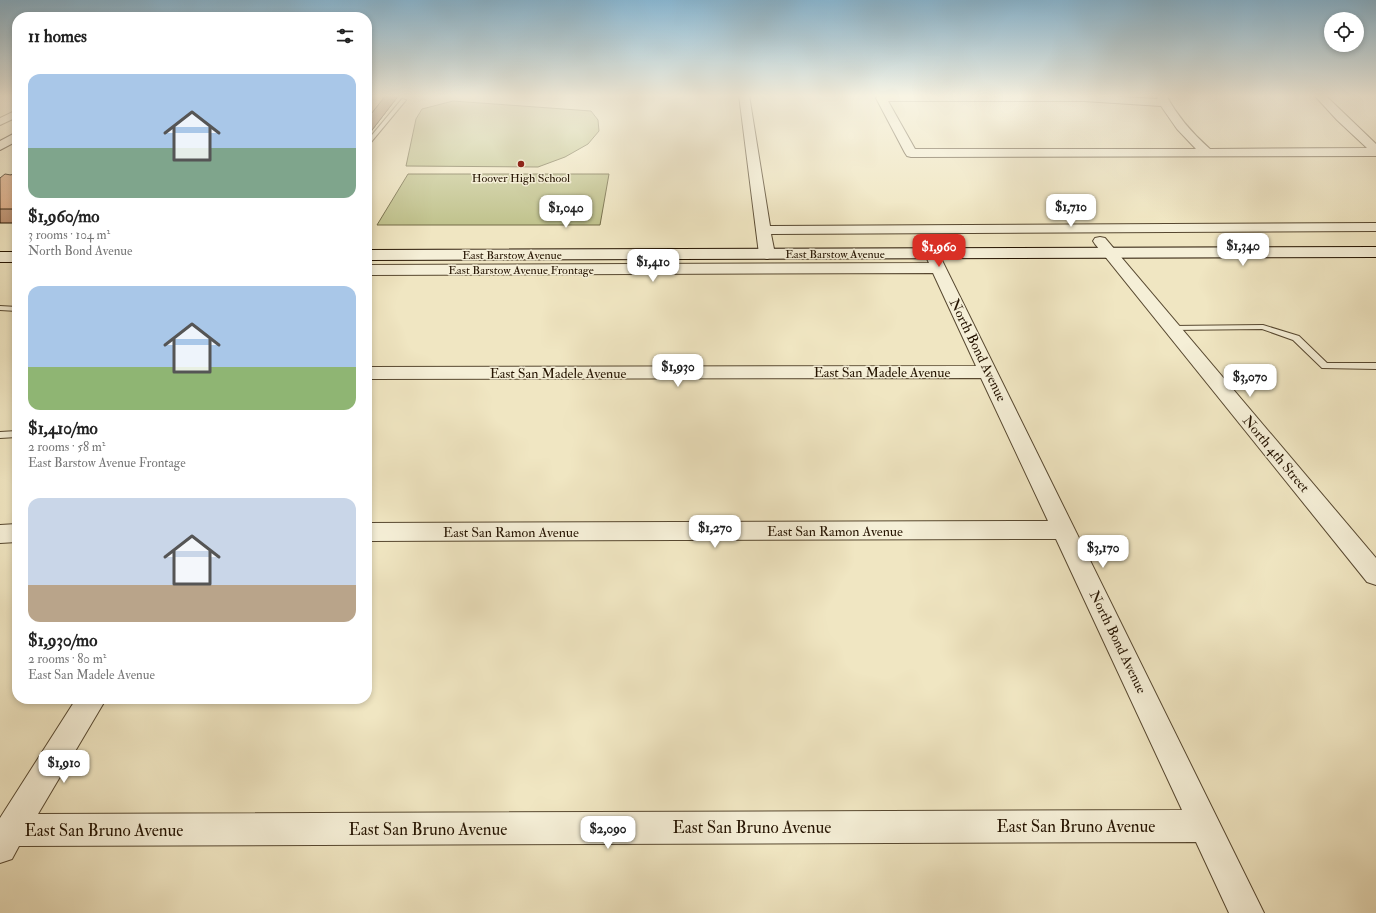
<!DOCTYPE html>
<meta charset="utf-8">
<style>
:root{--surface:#fff;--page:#f6f6f6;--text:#222;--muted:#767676;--accent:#d93025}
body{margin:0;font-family:"IM FELL Double Pica",serif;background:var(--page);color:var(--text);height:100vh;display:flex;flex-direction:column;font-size:15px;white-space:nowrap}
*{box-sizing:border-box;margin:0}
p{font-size:13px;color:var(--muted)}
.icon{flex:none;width:22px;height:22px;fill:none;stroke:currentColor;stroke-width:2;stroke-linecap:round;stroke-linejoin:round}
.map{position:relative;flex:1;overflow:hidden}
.sheet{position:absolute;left:12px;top:12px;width:360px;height:692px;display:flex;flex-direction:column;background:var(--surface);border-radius:16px;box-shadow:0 2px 6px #0003}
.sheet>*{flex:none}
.tools{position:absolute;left:1324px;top:12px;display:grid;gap:8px}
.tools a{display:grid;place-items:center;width:40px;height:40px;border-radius:50%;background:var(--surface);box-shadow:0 2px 6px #0003;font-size:20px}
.price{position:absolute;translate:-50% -34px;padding:0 9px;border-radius:8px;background:#fff;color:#222;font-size:13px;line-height:26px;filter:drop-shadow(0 1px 2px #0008)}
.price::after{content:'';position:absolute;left:50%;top:24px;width:12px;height:9px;margin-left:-6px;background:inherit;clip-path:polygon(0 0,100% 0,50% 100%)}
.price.active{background:var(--accent);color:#fff}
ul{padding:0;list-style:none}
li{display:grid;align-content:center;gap:8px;height:212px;padding:0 16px}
li span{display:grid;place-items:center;height:124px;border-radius:12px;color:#555}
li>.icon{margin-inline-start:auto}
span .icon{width:72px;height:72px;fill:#fffc;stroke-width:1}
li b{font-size:17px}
h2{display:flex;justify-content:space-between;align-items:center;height:48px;padding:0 16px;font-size:17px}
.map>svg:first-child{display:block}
.green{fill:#c1c38e;stroke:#726b47}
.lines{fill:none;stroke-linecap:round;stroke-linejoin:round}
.lane-casing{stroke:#574830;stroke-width:2}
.street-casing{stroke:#574830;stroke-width:2}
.secondary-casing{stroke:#241300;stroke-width:2}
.lane{fill:#f5efd7;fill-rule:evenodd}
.street{fill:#f5efd7;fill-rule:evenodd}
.secondary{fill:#f5efd7;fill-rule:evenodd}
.wall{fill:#bc9170;stroke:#241300}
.shaded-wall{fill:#99765b;stroke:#241300}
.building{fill:#dba982;stroke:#241300}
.poi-dot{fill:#8f2418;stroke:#f5efd7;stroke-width:1.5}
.labels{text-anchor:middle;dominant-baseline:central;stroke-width:3;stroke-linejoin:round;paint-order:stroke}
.far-poi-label{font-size:12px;fill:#241300;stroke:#f5efd7}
.far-street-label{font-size:12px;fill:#241300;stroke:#f5efd7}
.street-label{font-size:14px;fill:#241300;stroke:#f5efd7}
.near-street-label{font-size:17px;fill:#241300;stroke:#f5efd7}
</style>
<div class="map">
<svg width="1376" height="913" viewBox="0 0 1376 913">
<rect width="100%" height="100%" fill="#f0e6c2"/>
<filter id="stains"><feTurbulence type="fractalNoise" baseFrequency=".005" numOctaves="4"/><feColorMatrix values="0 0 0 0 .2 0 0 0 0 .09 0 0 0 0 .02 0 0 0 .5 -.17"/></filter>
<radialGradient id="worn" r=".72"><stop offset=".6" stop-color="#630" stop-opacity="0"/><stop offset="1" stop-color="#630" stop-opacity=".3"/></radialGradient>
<g class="green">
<path d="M453,101l138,10 7,9 1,11 -11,13 -23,13 -27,10 -132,-1 10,-47 6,-10z"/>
<path d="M408,174h201l-9,51h-223z"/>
</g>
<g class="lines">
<g class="lane-casing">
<g id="lane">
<path d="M402,99l4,1 -39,47v-6z"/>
<path d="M0,306l17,1v4l-17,-1z"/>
<path d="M1263,325l36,11 28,27h49v6l-54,-1 -29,-28 -31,-11 -90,1 -4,-2 4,-2z"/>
<path d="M17,431v6l-17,1v-6z"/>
</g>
</g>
<g class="street-casing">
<g id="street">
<path d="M739,95h10l21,131 606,-3v8l-605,3 4,20 -3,3 -5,2 -5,-2 -3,-3z"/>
<path d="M881,95h204l73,4 -2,-4h10c11,21 26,38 44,54l157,-1 -30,-28 -23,-25h11l51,49v12l-465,1 -4,-1 -2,-3 -29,-55zM888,101h196l77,5 16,23 19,20h-281z"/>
<path d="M17,110v7l-17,8v-7z"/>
<path d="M1100,237l5,1 271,320v27l-9,-3 -272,-338 -2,-3 2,-3z"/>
<path d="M926,238l5,1 2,3 331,671h-35l-33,-71 -1177,4 -7,13 -12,4v-45l76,-119h30l-68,115 1144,-4 -126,-271 -689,2v-18l681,-2 -67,-143 -614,1v-12l609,-1 -43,-93 -566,2v-10l562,-2 -10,-21 2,-3z"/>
<path d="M17,524v18l-17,1v-18z"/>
</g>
</g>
<g class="secondary-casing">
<g id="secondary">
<path d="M17,132v9l-17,9v-9z"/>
<path d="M1376,247v10l-1009,3v-10z"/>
<rect x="0" y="252" width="17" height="10"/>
</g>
</g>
<use href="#lane" class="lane"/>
<use href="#street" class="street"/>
<use href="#secondary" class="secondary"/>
</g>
<g class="wall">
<path d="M367,95h32l-30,39h-2z"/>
<path d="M17,171v52h-17v-45l11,-3z"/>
</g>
<path class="shaded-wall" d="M386,95h13l-30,39 -2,-7v-8z"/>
<g class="building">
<path d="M367,95h19l-19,24z"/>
<path d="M17,171v38h-17v-31l5,-4 6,1z"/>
</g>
<linearGradient id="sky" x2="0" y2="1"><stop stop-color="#89b8d4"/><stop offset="0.43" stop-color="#f8f4e4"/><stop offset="1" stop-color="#f8f4e4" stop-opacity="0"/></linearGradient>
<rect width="1376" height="223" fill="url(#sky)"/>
<circle class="poi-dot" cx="521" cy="164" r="4"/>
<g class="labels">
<g class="far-poi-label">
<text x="521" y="178">Hoover High School</text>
</g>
<g class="far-street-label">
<text x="835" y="254">East Barstow Avenue</text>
<text x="512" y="255">East Barstow Avenue</text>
<text x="521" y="270">East Barstow Avenue Frontage</text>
</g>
<g class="street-label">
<text transform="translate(978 350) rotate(64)">North Bond Avenue</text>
<text x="882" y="372">East San Madele Avenue</text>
<text x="558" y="373">East San Madele Avenue</text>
<text transform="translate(1276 454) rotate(50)">North 4th Street</text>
<text x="835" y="531">East San Ramon Avenue</text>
<text x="511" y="532">East San Ramon Avenue</text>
<text transform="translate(1118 642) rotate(64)">North Bond Avenue</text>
</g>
<g class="near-street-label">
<text x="1076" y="826">East San Bruno Avenue</text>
<text x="752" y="827">East San Bruno Avenue</text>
<text x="428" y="829">East San Bruno Avenue</text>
<text x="104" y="830">East San Bruno Avenue</text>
</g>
</g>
<rect width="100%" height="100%" filter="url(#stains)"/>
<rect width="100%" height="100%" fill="url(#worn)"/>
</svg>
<div class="tools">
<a><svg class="icon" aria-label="locate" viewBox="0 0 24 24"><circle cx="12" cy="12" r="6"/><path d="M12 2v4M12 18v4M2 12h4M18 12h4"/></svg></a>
</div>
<b class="price" style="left:1071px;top:228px">$1,710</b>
<b class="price" style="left:566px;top:229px">$1,040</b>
<b class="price" style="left:1243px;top:267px">$1,340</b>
<b class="price active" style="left:939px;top:268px">$1,960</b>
<b class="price" style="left:653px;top:283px">$1,410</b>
<b class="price" style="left:678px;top:388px">$1,930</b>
<b class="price" style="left:1250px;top:398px">$3,070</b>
<b class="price" style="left:715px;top:549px">$1,270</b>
<b class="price" style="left:1103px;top:569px">$3,170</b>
<b class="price" style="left:64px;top:784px">$1,910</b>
<b class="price" style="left:608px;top:850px">$2,090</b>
<section class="sheet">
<h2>11 homes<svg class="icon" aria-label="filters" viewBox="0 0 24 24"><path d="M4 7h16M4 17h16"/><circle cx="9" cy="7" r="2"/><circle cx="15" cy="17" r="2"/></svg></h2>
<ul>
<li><span style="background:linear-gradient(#a9c7e8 60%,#7fa58c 0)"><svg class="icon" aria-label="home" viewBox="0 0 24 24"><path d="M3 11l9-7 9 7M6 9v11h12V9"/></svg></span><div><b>$1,960/mo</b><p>3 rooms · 104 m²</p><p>North Bond Avenue</p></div></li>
<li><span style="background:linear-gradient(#a9c7e8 65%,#8fb573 0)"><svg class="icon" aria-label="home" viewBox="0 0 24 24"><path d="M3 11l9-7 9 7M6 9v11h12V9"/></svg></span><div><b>$1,410/mo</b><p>2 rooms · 58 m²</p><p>East Barstow Avenue Frontage</p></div></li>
<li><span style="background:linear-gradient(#c9d6e8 70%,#b9a48a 0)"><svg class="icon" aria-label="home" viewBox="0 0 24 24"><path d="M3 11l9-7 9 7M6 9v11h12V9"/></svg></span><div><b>$1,930/mo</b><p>2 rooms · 80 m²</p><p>East San Madele Avenue</p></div></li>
</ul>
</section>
</div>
